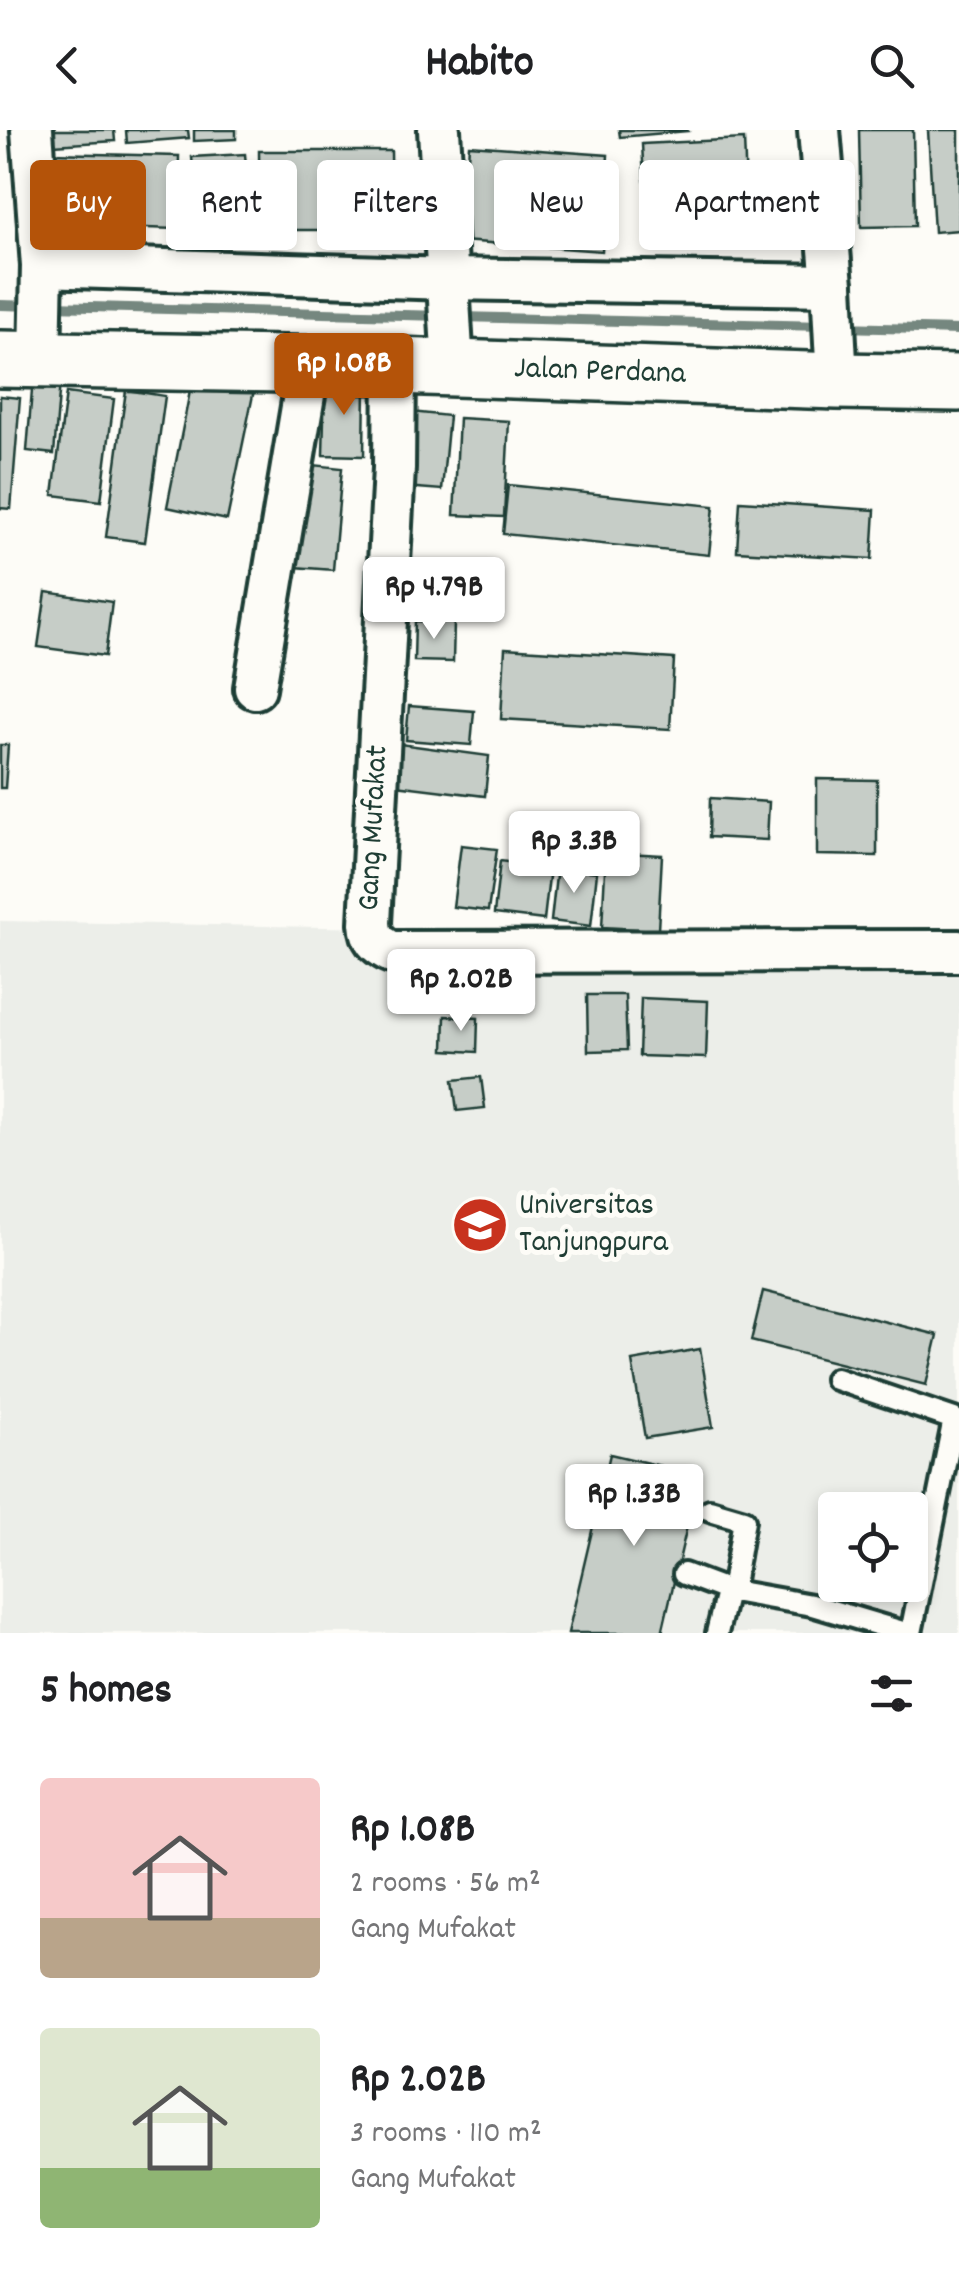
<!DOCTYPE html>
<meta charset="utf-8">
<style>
:root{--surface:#fff;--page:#f2f2f2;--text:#202124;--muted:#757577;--accent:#b45309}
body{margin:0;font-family:Dekko,sans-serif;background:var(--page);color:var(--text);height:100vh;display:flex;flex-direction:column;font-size:38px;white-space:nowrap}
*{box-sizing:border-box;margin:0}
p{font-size:32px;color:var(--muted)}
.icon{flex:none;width:55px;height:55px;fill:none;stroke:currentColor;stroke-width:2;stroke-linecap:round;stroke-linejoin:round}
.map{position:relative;height:1503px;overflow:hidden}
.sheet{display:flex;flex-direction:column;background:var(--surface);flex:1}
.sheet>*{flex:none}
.guide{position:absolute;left:30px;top:30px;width:900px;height:90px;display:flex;gap:20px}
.buttons{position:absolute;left:818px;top:1362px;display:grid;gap:20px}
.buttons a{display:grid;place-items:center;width:110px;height:110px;border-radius:10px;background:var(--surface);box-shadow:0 5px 15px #0003;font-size:50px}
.price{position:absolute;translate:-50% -85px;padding:0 22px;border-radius:10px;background:#fff;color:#222;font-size:32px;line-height:65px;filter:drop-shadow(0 2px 5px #0008)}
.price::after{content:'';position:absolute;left:50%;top:60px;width:30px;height:22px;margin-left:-15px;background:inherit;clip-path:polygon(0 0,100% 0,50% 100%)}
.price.on{background:var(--accent);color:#fff}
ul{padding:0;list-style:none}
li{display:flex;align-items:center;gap:30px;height:250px;padding:0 40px}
li span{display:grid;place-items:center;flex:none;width:280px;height:200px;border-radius:10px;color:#555}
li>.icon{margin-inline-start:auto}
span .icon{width:120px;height:120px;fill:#fffc;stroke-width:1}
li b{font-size:42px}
h2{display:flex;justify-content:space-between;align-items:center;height:120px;padding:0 40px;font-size:42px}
.tag{padding:0 35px;border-radius:10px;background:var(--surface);box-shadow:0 5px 15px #0003;font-size:35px;line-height:90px}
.tag.on{background:var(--accent);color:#fff}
header{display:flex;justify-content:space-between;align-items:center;height:130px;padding:0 40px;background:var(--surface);font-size:45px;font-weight:700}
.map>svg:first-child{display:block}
.built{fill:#eceee9;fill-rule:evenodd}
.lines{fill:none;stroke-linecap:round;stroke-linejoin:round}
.stream{stroke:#75877f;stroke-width:10}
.building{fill:#c6cdc7;stroke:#1f3d34;stroke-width:2.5}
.lane-casing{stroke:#1f3d34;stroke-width:28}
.street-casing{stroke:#1f3d34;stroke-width:48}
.secondary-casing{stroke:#1f3d34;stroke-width:62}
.lane{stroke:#fdfcf7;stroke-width:20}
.street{stroke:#fdfcf7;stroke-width:40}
.secondary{stroke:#fdfcf7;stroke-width:55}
.labels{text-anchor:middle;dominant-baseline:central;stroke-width:10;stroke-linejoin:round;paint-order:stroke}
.street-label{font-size:32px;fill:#1f3d34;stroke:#fdfcf7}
.poi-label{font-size:32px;fill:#1f3d34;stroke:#fdfcf7;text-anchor:start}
</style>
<header><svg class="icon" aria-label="back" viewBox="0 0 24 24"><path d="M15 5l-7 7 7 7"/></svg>Habito<svg class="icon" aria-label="search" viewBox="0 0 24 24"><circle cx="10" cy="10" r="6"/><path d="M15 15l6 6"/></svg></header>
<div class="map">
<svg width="959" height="1503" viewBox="0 0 959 1503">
<rect width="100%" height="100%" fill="#fdfcf7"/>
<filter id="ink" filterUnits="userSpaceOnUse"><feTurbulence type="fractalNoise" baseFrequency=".01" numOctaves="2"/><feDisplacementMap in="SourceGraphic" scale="20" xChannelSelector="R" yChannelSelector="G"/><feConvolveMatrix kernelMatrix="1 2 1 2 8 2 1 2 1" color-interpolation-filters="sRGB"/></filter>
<g filter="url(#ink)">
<path class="built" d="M0,791l959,18v694h-959zM835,1380h75v75h-75z"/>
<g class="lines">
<g class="stream">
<path d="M0,175l34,1"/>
<path d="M51,176l393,10"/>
<path d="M461,187l363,9"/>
<path d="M841,197l118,3"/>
</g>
</g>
<g class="building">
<path d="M37,0h77l1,11 -77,5z"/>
<path d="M126,0h62l1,8 -62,5z"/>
<path d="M194,0h42v9l-42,2z"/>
<path d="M619,0h68l1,1 -68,6z"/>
<path d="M859,0h54l2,96 -54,1z"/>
<path d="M928,0h31v100l-25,2z"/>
<path d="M744,9l3,71 -101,4 -4,-70z"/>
<path d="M469,15l139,10 -6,96 -140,-10z"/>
<path d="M259,21h132l1,79h-132z"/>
<path d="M50,23l129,3 -2,73 -129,-4z"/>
<path d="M245,24l7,78 -53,5 -7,-80z"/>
<path d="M193,246l61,14 -27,130 -60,-13z"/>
<path d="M33,248l27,3 -6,73 -27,-3z"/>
<path d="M325,250l40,1 -1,75 -41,-1z"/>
<path d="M126,260l39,6 -20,146 -39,-5z"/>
<path d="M66,263l48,6 -13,102 -48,-6z"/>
<path d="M0,266l20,2 -9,111 -11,-1z"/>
<path d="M411,282l38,4 -7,74 -37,-3z"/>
<path d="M459,288l50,3 -5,96 -50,-2z"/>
<path d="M303,334l39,4 -9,102 -38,-3z"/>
<path d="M508,355l206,21 -5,49 -206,-21z"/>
<path d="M740,371l135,9 -3,49 -135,-8z"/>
<path d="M46,462l66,10 -7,54 -67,-9z"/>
<path d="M415,491l39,1 -1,40 -39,-1z"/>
<path d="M505,518l169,11 -4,70 -169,-10z"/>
<path d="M409,576l65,5 -3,34 -65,-5z"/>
<path d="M400,614l89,12 -4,40 -90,-11z"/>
<path d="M0,615h8l-3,43h-5z"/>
<path d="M817,649l60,1v76l-60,-1z"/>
<path d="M710,668l59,4 -2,38 -58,-3z"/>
<path d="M461,715l36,4 -9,62 -35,-4z"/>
<path d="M606,722l56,3 -4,75 -56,-3z"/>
<path d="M500,731l50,7 -6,52 -50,-6z"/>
<path d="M557,737l40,5 -6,54 -40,-5z"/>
<path d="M587,865h38l2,55 -39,1z"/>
<path d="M641,868l67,3 -2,57 -67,-2z"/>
<path d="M445,886l33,2 -1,34 -33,-2z"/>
<path d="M481,947l4,31 -28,3 -4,-31z"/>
<path d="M763,1161l175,44 -12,50 -175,-44z"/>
<path d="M700,1219l13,78 -68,11 -13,-77z"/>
<path d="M610,1324l89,21 -37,158h-94z"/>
</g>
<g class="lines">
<g class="lane-casing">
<g id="lane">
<path d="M836,1249l118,40 -43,214"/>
<path d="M684,1444l48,18 12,-72 -34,-10"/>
<path d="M717,1503l9,-37 6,-4h6l74,13 94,28"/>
</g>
</g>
<g class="street-casing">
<g id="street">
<path d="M32,0l10,136 407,13 383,6"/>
<path d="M439,0l14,238"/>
<path d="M819,0l13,155 5,96"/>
<path d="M40,230l2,-94"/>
<path d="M395,236l-1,102 -24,455c1,16 7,21 21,29l568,-1"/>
<path d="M255,558l54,-323"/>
</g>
</g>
<g class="secondary-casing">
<g id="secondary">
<path id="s1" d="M0,229l395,7 442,15 122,2"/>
</g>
</g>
<use href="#lane" class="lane"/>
<use href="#street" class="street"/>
<use href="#secondary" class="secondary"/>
</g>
</g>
<defs>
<g id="university-disc" transform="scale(2.875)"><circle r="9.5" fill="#c8321e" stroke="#fdfcf7"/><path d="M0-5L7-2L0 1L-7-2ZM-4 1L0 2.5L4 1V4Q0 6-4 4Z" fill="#fff"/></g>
</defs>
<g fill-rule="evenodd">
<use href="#university-disc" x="480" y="1095"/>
</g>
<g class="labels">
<g class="street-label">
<text stroke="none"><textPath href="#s1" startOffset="600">Jalan Perdana</textPath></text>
<text transform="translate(375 698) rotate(-87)">Gang Mufakat</text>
</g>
<g class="poi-label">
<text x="519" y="1077">Universitas<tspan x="519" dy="37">Tanjungpura</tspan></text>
</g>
</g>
</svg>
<div class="buttons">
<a><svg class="icon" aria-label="locate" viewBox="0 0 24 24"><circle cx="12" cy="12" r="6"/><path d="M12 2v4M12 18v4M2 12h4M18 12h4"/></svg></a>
</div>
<b class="price on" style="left:344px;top:288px">Rp 1.08B</b>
<b class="price" style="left:434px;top:512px">Rp 4.79B</b>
<b class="price" style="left:574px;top:766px">Rp 3.3B</b>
<b class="price" style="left:461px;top:904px">Rp 2.02B</b>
<b class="price" style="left:634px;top:1419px">Rp 1.33B</b>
<div class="guide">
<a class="tag on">Buy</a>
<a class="tag">Rent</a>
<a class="tag">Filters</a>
<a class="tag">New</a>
<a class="tag">Apartment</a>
</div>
</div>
<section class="sheet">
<h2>5 homes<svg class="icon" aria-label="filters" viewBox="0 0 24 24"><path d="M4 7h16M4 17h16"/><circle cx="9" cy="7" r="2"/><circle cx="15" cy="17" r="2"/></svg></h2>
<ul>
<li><span style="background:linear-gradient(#f6c9c9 70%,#b9a48a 0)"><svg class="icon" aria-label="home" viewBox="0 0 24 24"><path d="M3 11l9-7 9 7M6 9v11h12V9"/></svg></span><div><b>Rp 1.08B</b><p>2 rooms · 56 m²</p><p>Gang Mufakat</p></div></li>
<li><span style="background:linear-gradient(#dfe7d0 70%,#8fb573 0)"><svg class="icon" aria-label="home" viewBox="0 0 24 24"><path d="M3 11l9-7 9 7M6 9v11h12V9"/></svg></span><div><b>Rp 2.02B</b><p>3 rooms · 110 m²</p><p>Gang Mufakat</p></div></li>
</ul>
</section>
